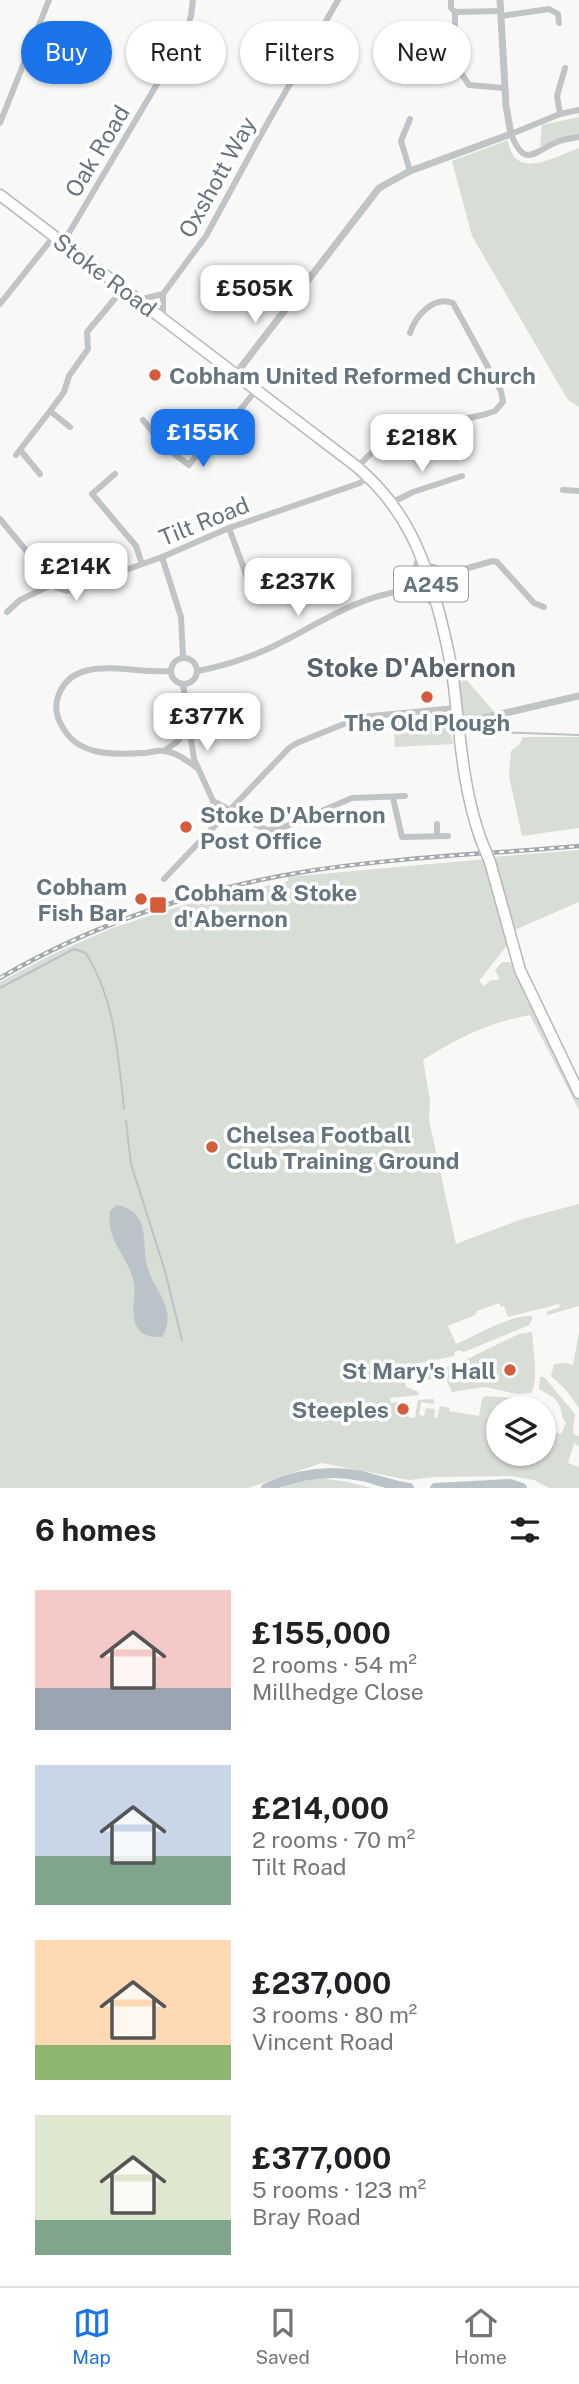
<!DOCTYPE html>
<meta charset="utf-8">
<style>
:root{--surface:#fff;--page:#f6f6f6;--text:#202124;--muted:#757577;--line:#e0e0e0;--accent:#1a73e8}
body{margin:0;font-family:"Public Sans",sans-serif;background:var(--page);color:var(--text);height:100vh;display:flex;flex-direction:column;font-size:26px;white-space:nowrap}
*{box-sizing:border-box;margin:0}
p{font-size:23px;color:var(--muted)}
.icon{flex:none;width:38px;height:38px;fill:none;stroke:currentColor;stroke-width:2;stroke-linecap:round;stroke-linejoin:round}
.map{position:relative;height:1488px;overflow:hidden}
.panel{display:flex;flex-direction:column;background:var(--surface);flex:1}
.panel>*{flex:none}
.guide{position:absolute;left:21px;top:21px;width:537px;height:63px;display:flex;gap:14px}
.controls{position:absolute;left:486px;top:1396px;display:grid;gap:14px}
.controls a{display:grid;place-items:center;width:70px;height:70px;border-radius:50%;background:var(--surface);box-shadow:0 2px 5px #0004;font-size:35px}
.price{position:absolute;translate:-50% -60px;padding:0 16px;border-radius:14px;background:#fff;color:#222;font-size:23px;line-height:46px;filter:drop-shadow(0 2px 4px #0008)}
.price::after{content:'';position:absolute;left:50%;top:42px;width:21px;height:16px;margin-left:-10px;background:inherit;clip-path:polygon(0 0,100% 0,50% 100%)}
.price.selected{background:var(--accent);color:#fff}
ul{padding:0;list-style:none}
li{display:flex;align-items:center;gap:21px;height:175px;padding:0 35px}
li span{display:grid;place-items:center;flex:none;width:196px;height:140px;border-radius:0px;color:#555}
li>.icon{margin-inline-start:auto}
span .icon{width:84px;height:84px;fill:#fffc;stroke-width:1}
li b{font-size:30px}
h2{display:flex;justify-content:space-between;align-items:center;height:84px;padding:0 35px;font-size:30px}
.pill{padding:0 24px;border-radius:32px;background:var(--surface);box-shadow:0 2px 5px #0004;font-size:24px;line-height:63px}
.pill.selected{background:var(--accent);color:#fff}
.menu{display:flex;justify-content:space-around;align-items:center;height:98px;border-top:2px solid var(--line);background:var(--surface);font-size:19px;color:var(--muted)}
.menu a{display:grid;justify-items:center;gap:4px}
.menu .selected{color:var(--accent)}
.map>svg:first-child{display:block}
.green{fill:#d8ddd5}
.water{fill:#bac4c8}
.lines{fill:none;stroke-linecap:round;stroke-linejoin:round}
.stream{stroke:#bac4c8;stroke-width:2}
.river{stroke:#bac4c8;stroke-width:10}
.primary-casing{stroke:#b4b8bb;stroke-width:13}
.minor{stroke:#c0c4c7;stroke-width:6}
.tertiary{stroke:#c0c4c7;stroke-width:7}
.primary{stroke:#fff;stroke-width:10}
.rail-casing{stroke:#a2a8ad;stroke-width:4.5}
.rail{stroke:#fff;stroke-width:2;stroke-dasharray:5;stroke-linecap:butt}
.primary-bridge-casing{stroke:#b4b8bb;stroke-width:13;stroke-linecap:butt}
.primary-bridge{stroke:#fff;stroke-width:10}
.poi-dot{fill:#d45b3b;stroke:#fff;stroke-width:2.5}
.labels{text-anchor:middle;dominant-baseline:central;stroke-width:7;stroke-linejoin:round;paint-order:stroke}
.shield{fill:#fff;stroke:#949ea5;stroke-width:2}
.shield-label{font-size:21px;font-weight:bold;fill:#66747e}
.street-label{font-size:23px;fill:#66747e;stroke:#fff}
.poi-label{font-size:23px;font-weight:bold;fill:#66747e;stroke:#fff;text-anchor:start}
.quarter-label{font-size:26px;font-weight:bold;fill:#57626a;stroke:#fff}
</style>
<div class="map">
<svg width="579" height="1488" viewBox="0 0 579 1488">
<rect width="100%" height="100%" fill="#f8f8f6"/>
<g class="green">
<path d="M579,117v17l-39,12 2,-21z"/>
<path d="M508,140c6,42 46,17 71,8v259l-11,-7 -96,-164 -20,-75z"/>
<path d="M465,678l31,36 -29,6 -5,-6 -3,-35z"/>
<path d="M438,718l11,8 4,18 -58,3 -2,-27z"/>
<path d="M523,737h56v91l-57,8 -13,-60 2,-25 9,-7z"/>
<path d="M579,850v52l-67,29 -19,-74z"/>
<path d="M485,859l23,85 -29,37 5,5 7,-6h9l-5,-10 7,-8h8l5,4 64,131v13l-49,-95c-42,8 -71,22 -107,45l7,40 -1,20 27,124 66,-25 57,-15v102l-31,9 -2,-3 14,-5 -1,-3 -51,13 -4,-11 -3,1 -2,-4 -22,8 -2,4 -27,11 8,18c17,-7 61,-33 77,-27l-4,8 -65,27 -5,-2 -4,2 -1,4 -48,10 -2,6 2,15 11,4 2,4 -29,3 1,5 8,-1 1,13h9v3l6,-1 3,-17 16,-1v5l-13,-2 -2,13 5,1 2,-8 9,1 -1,8 3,1 3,-12 10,2 -1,3 30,5 3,-17 3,-3 46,3 -2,10h-30v45h45v-23l17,3 5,-11c-5,-6 -3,-9 -6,-16 -4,-11 -12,-12 -21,-18l1,-12h4l31,37 -2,17 2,4 4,1v10l-5,-3 -6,20 11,4v21h-30l-15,-8 -23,-4 -77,1 -25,3 -87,-17 -74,25h-248v-506l51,-27 61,-27 72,-23 104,-24v-4z"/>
<path d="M532,1332c1,17 7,47 -1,61l-14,1 -32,-7 -33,5 -6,-13 -26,1 -4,-4 2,-4 48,-9 1,-4 52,-25z"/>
<path d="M579,1332v76l-13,-18 -15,-14 3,-12 13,-1 6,2z"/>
<path d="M318,1478l25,3 29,7h-90l10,-5z"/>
</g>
<path class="water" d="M117,1205c35,8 24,35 30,61 6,24 32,43 15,71 -8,0 -15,0 -21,-5 -13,-13 -5,-33 -7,-48 -4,-28 -28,-39 -24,-73z"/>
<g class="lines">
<g class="stream">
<path d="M496,732l83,3"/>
<path d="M0,988l74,-39 12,4c29,46 32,102 38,156"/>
<path d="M126,1121l5,43 34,107 17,69"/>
</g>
<g class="river">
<path d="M266,1488c31,-14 62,-19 96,-12 16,4 31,10 47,12"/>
<path d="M435,1488l75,-4 12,4"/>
</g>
<g class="primary-casing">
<g id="primary">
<path d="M0,195l356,271c49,41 68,89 84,150 5,20 10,41 13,62 7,55 9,109 28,162"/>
<path d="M490,862l30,108 59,123"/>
</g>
</g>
<g class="minor">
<path d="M451,1v7l4,4v18"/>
<path d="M455,12l46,-1"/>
<path d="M501,16l48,-7 9,5 1,9"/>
<path d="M452,59l17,26 35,3"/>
<path d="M579,110l-19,4 -49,20c14,35 22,18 46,8 7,-3 15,-4 22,-5"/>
<path d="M560,114l-3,-18 8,-28"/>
<path d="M410,119l-9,22 9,30"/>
<path d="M0,123l49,-123"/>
<path d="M63,243l120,-203 8,-24 2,-16"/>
<path d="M138,300l25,-6"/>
<path d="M0,304l54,-68"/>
<path d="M163,319v-25l43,-58 57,-105 75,-131"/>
<path d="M50,411l20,16"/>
<path d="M143,420l22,27 24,18 30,-39 14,-7 23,-29"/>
<path d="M20,450l20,24"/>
<path d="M16,455l34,-44 14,-19 5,-16 19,-27 -1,-17 36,-43"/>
<path d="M358,467c31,-39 83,-42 128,-53l9,-3 8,-9 -2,-11 -48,-88c-20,-8 -38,14 -43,30"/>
<path d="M115,474l-23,20 44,52 6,18"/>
<path d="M563,490l16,1"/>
<path d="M393,502l20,-10 49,-16"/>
<path d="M0,519l57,69 10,3 95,-34 67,-29 131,-45 9,-7"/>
<path d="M229,528l19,52"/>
<path d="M162,557l19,60 2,40"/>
<path d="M425,564l25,9 43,-12 4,1 37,41 10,4"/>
<path d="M403,590l10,-11 6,-24"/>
<path d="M435,597l15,-24"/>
<path d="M7,612l13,-12 33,-16"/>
<circle cx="184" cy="671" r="13"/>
<path d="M171,671c-36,4 -101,-21 -114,29 -2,10 0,18 5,26 15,30 51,29 81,27 6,0 14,-3 21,-2 12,1 24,10 33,17"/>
<path d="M198,671c30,-6 60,-16 86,-30 37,-19 76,-45 119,-50 13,-2 23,7 33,15"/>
<path d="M183,684l11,75 19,42 5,21"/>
<path d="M164,751l14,-10 9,-16"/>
<path d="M393,798l9,39 46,-1"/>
<path d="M213,801l17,9"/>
<path d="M236,804l20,21 11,5 15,-2 70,-30 53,-2"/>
<path d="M437,835v-11"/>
<path d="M164,879l125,-131 8,-5 64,-26 95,-9"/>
</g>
<g class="tertiary">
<path d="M235,375l144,-187 31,-17 101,-37 -5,-28 -6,-106"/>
<path d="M457,724l122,-28"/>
</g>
<use href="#primary" class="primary"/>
<g class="rail-casing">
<path id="rail" d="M0,978c94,-55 202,-90 309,-107 89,-14 181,-17 270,-25"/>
</g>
<use href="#rail" class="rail"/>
<g class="primary-bridge-casing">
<path id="primary-bridge" d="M481,840l9,22"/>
</g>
<use href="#primary-bridge" class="primary-bridge"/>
</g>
<g class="poi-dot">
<circle cx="155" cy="375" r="7"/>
<circle cx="427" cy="697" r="7"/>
<circle cx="186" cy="827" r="7"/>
<circle cx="141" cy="899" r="7"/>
<rect x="149" y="896" width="18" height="18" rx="3.5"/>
<circle cx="212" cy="1147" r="7"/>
<circle cx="510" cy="1370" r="7"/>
<circle cx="403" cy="1409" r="7"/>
</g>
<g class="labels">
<rect class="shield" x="394" y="566.5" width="74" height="35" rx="5"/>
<g class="shield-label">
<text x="431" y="584">A245</text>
</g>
<g class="street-label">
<text transform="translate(97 151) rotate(-59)">Oak Road</text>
<text transform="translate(217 177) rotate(-61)">Oxshott Way</text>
<text transform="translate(105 275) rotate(37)">Stoke Road</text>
<text transform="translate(204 521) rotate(-22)">Tilt Road</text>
</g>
<g class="poi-label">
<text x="169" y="375">Cobham United Reformed Church</text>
<text x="427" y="722" text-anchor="middle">The Old Plough</text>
<text x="200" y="814">Stoke D'Abernon<tspan x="200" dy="26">Post Office</tspan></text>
<text x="127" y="886" text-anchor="end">Cobham<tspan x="127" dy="26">Fish Bar</tspan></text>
<text x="174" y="892">Cobham &amp; Stoke<tspan x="174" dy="26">d'Abernon</tspan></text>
<text x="226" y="1134">Chelsea Football<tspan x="226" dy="26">Club Training Ground</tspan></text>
<text x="496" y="1370" text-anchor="end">St Mary's Hall</text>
<text x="389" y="1409" text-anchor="end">Steeples</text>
</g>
<g class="quarter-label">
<text x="411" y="667">Stoke D'Abernon</text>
</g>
</g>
</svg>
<div class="controls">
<a><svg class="icon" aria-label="layers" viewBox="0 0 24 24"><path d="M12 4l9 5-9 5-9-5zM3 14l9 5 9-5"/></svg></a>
</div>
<b class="price" style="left:255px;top:325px">£505K</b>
<b class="price selected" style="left:203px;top:469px">£155K</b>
<b class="price" style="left:422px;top:474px">£218K</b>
<b class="price" style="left:76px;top:603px">£214K</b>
<b class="price" style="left:298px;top:618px">£237K</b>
<b class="price" style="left:207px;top:753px">£377K</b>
<div class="guide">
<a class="pill selected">Buy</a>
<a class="pill">Rent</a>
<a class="pill">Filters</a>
<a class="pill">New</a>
</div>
</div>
<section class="panel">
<h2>6 homes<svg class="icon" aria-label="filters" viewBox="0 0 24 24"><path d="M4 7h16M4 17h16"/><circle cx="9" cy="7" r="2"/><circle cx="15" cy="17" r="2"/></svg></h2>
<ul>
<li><span style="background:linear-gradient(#f6c9c9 70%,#9aa5b1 0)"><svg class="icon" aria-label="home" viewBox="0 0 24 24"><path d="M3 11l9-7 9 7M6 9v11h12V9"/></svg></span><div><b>£155,000</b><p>2 rooms · 54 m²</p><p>Millhedge Close</p></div></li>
<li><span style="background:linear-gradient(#c9d6e8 65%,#7fa58c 0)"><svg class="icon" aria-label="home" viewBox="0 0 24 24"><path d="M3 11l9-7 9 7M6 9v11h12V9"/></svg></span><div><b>£214,000</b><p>2 rooms · 70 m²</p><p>Tilt Road</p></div></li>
<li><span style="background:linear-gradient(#ffd9b3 75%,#8fb573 0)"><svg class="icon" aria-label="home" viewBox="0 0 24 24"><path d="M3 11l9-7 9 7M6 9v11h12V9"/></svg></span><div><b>£237,000</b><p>3 rooms · 80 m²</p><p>Vincent Road</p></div></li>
<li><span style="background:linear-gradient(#dfe7d0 75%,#7fa58c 0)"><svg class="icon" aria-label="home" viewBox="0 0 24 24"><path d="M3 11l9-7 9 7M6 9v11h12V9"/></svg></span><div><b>£377,000</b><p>5 rooms · 123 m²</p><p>Bray Road</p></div></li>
</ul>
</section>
<nav class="menu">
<a class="selected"><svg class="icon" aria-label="map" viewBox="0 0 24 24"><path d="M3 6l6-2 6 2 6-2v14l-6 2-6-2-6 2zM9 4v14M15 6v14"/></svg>Map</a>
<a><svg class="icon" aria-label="saved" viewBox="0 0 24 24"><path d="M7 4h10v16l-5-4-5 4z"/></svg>Saved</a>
<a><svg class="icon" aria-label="home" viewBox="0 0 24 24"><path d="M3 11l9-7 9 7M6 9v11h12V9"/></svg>Home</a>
</nav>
